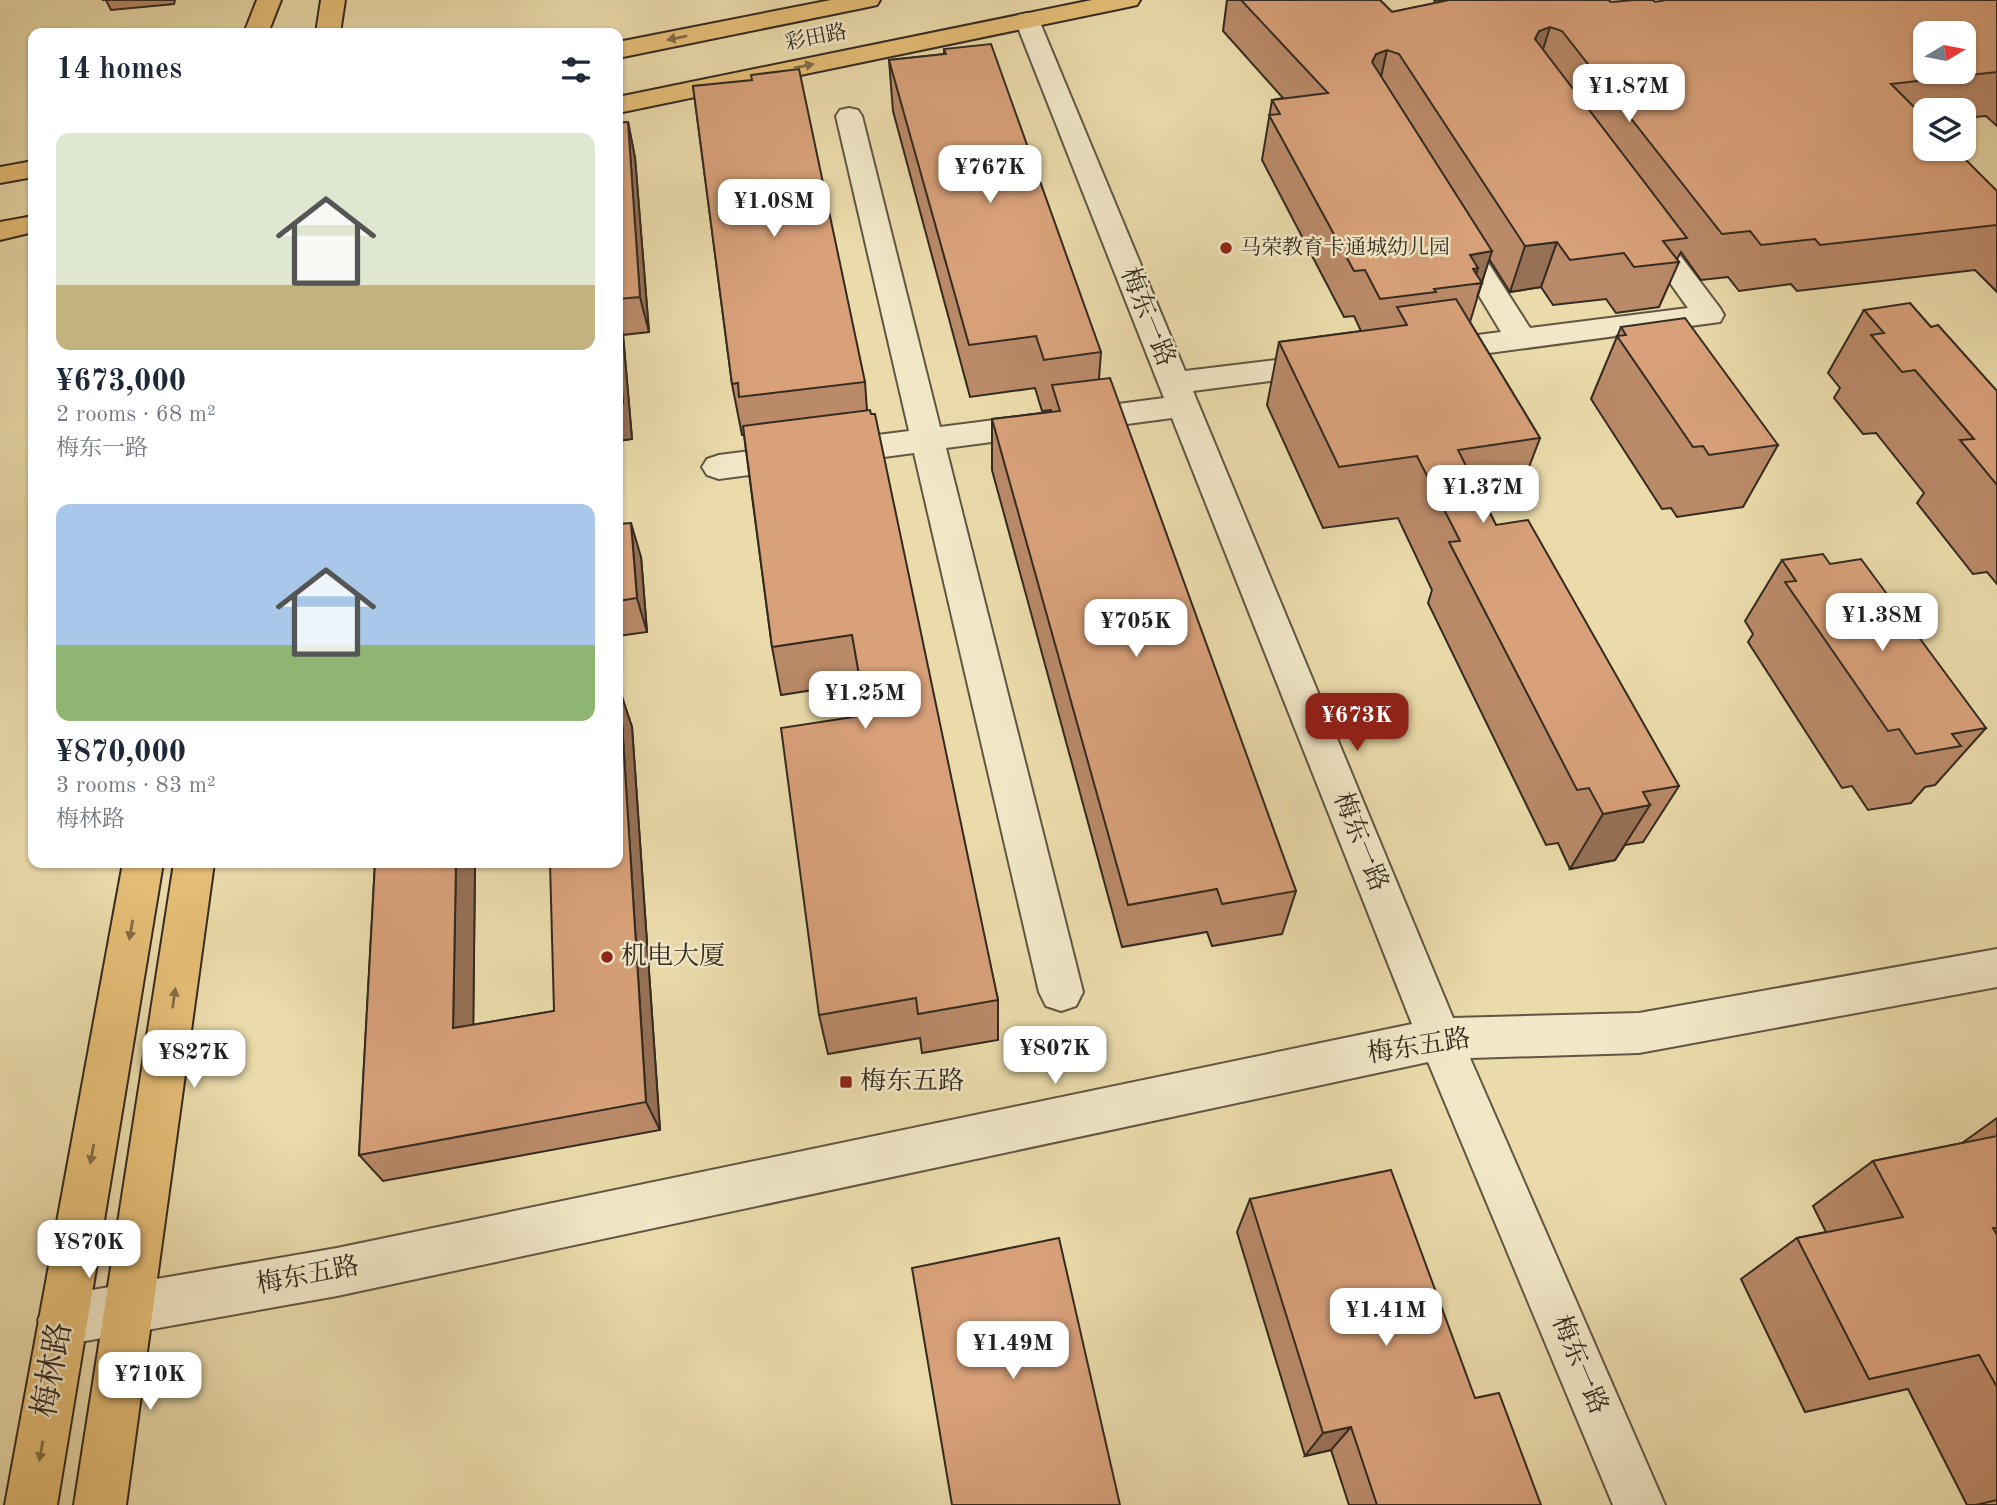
<!DOCTYPE html>
<meta charset="utf-8">
<style>
:root{--surface:#fff;--page:#f2f2f3;--text:#1f2937;--muted:#747a83;--accent:#8f2418}
body{margin:0;font-family:"Old Standard TT","Noto Serif SC",serif;background:var(--page);color:var(--text);height:100vh;display:flex;flex-direction:column;font-size:26px;white-space:nowrap}
*{box-sizing:border-box;margin:0}
p{font-size:23px;color:var(--muted)}
.icon{flex:none;width:38px;height:38px;fill:none;stroke:currentColor;stroke-width:2;stroke-linecap:round;stroke-linejoin:round}
.map{position:relative;flex:1;overflow:hidden}
.drawer{position:absolute;left:28px;top:28px;width:595px;height:840px;display:flex;flex-direction:column;background:var(--surface);border-radius:14px;box-shadow:0 2px 5px #0004}
.drawer>*{flex:none}
.needle{width:46px;rotate:80deg}
.tools{position:absolute;left:1913px;top:21px;display:grid;gap:14px}
.tools a{display:grid;place-items:center;width:63px;height:63px;border-radius:14px;background:var(--surface);box-shadow:0 2px 5px #0004;font-size:35px}
.price{position:absolute;translate:-50% -60px;padding:0 16px;border-radius:14px;background:#fff;color:#222;font-size:23px;line-height:46px;filter:drop-shadow(0 2px 4px #0008)}
.price::after{content:'';position:absolute;left:50%;top:42px;width:21px;height:16px;margin-left:-10px;background:inherit;clip-path:polygon(0 0,100% 0,50% 100%)}
.price.current{background:var(--accent);color:#fff}
ul{padding:0;list-style:none}
li{display:grid;align-content:center;gap:14px;height:371px;padding:0 28px}
li span{display:grid;place-items:center;height:217px;border-radius:14px;color:#555}
li>.icon{margin-inline-start:auto}
span .icon{width:126px;height:126px;fill:#fffc;stroke-width:1}
li b{font-size:30px}
h2{display:flex;justify-content:space-between;align-items:center;height:84px;padding:0 28px;font-size:30px}
.map>svg:first-child{display:block}
.lines{fill:none;stroke-linecap:round;stroke-linejoin:round}
.minor-casing{stroke:#615643;stroke-width:4}
.major-casing{stroke:#332a20;stroke-width:4}
.minor{fill:#f2e8c8;fill-rule:evenodd}
.major{fill:#e6be76;fill-rule:evenodd}
.wall{fill:#ba8a69;stroke:#332a20;stroke-width:2}
.shaded-wall{fill:#977155;stroke:#332a20;stroke-width:2}
.building{fill:#d8a17a;stroke:#332a20;stroke-width:2;fill-rule:evenodd}
.oneway{fill:#846d47}
.poi-dot{fill:#8f2418;stroke:#f2e8c8;stroke-width:2.5}
.labels{text-anchor:middle;dominant-baseline:central;stroke-width:5;stroke-linejoin:round;paint-order:stroke}
.far-street-label{font-size:21px;fill:#332a20;stroke:#f2e8c8}
.far-poi-label{font-size:21px;fill:#332a20;stroke:#f2e8c8;text-anchor:start}
.street-label{font-size:26px;fill:#332a20;stroke:#f2e8c8}
.poi-label{font-size:26px;fill:#332a20;stroke:#f2e8c8;text-anchor:start}
.near-street-label{font-size:32px;fill:#332a20;stroke:#f2e8c8}
</style>
<div class="map">
<svg width="1997" height="1505" viewBox="0 0 1997 1505">
<rect width="100%" height="100%" fill="#ebdbab"/>
<filter id="stains"><feTurbulence type="fractalNoise" baseFrequency=".00286" numOctaves="4"/><feColorMatrix values="0 0 0 0 .2 0 0 0 0 .09 0 0 0 0 .02 0 0 0 .5 -.17"/></filter>
<radialGradient id="worn" r=".72"><stop offset=".6" stop-color="#630" stop-opacity="0"/><stop offset="1" stop-color="#630" stop-opacity=".3"/></radialGradient>
<g class="lines">
<g class="minor-casing">
<g id="minor">
<path d="M1027,13l9,2 3,5 146,351 140,-17 11,3 5,7 -5,7 -11,3 -132,17 260,627 186,-5 358,-64v38l-358,66 -169,5 195,447h-52l-185,-443 -1091,234 -274,49 -17,-8 -8,-17 8,-17 17,-8 274,-47 1075,-224 -240,-606 -226,30 137,544 -7,14 -15,5 -15,-5 -7,-14 -125,-539 -195,26 -12,-4 -5,-8 5,-8 12,-4 190,-24 -73,-315 4,-6 9,-2 9,2 4,6 78,311 224,-29 -149,-378 3,-5z"/>
<path d="M1644,218l10,3 66,87 4,7 -4,7 -290,39 -11,-3 -4,-7 4,-7 11,-3 71,-9 -59,-98 4,-6 10,-3 10,3 64,100 158,-20 -58,-81 4,-6z"/>
</g>
</g>
<g class="major-casing">
<g id="major">
<path d="M257,0h24l-13,33h-24z"/>
<path d="M321,0h24l-5,33h-24z"/>
<path d="M831,0h49l-3,5 -9,2 -250,51v-16z"/>
<path d="M1092,0h48l-3,5 -9,2 -510,106v-16z"/>
<path d="M33,161v16l-33,6v-16z"/>
<path d="M33,216v16l-33,8v-18z"/>
<path d="M123,863h40l-106,642h-52z"/>
<path d="M174,863h40l-88,642h-52z"/>
</g>
</g>
<use href="#minor" class="minor"/>
<use href="#major" class="major"/>
</g>
<g class="wall">
<path d="M102,0h73l-1,4 -63,6 -5,-10z"/>
<path d="M1227,0h153l12,12 44,-9 -2,-3h174l3,2h44l342,-2v126l-11,-10 -22,2v-8h-39v39l72,42v101l-22,-22 -178,21 -6,-7 -52,7 -11,-14 -27,3 -20,-28 -4,7 2,3 -20,45 -43,6 -10,-14 -53,6 -12,-18 -31,5 -21,-33 -19,63 70,116 -24,63 -30,4 10,20 183,261 -36,56 -18,3 -10,15 -45,9 -12,-26 -12,2 -118,-242 4,-13 -34,-72 -75,10 -56,-123 12,-63 82,-11 -7,-15 -10,1 -82,-157 10,-60 11,-2 -60,-67z"/>
<path d="M944,49l157,303 -2,27 197,512 -14,43 -70,12 -5,-14 -85,15 -130,-477v-51l59,-7v-2l-9,1 -7,-23 -65,9 -77,-286 -4,-51 55,-6z"/>
<path d="M693,86l172,296 2,28 131,590v40l-76,13 -2,-15 -92,16 -9,-39 45,-300 -6,-32 -77,12 -9,-48 -28,-212h-2l-10,-51z"/>
<path d="M628,122l7,36 14,174 -26,3 9,104 -14,2v-318z"/>
<path d="M1864,310l67,17 66,64v193l-10,-12 -14,2 -56,-71 7,-10 -48,-60 -13,1 -29,-36 6,-10 -12,-15z"/>
<path d="M1621,327l157,118 -35,62 -66,10 -6,-9 -9,1 -71,-110z"/>
<path d="M618,524l23,33 6,75 -29,4z"/>
<path d="M1782,560l204,168 -51,57 -10,2 -14,16 -43,7 -16,-24 -10,2 -94,-146 5,-8 -8,-13z"/>
<path d="M620,691l12,36 28,403 -277,51 -24,-26 16,-292h100l-2,162 81,-14z"/>
<path d="M1997,1118v387h-30l-59,-116 -103,23 -64,-133 56,-41 29,-6 -13,-26 60,-45 89,-18z"/>
<path d="M1250,1199l225,199 66,107h-192l-18,-55 -26,6 -68,-224z"/>
</g>
<g class="shaded-wall">
<path d="M1550,27l-14,45 -1,-33 4,-8z"/>
<path d="M1387,50l-10,45 -5,-33 4,-8z"/>
<path d="M628,122l7,36 14,174 -9,-35z"/>
<path d="M1557,242l-16,45 -31,5 15,-46z"/>
<path d="M1492,251l-15,46 5,-14 -9,1 5,-16 -5,1 -3,-14z"/>
<path d="M618,315l5,20 9,104 -14,2z"/>
<path d="M631,523l10,34 6,75 -10,-34z"/>
<path d="M620,691l12,36 28,403 -14,-28z"/>
<path d="M1650,805l-35,55 -45,9 33,-55z"/>
<path d="M456,863h19l-2,194 -20,-29z"/>
<path d="M1351,1427l-20,23 -26,6 18,-23z"/>
</g>
<g class="building">
<path d="M1241,0h139l12,12 57,-12h159l3,2 24,-2h18l2,2 11,-2h331v72l-106,12 34,34v31h30l42,42v34l-177,20 -5,-6 -54,6 -11,-14 -28,3 -160,-203 -12,-4 -11,4 -4,8 152,199 -24,3 16,21 -45,5 -10,-14 -54,7 -13,-18 -32,4 -126,-192 -12,-4 -11,4 -4,8 120,189 -22,4 8,13 -5,1 9,14 -48,6 2,3 -56,7 -15,-29 -11,1 -85,-156 11,-1 -8,-14 56,-7zM1925,33h39v39h-39z"/>
<path d="M991,44l110,308 -57,8 -8,-24 -67,9 -80,-285 57,-6 -2,-5z"/>
<path d="M799,69l66,313 -126,15 -1,-14 -6,1 -39,-298 59,-6 -1,-5z"/>
<path d="M628,122l12,175 -22,2v-176z"/>
<path d="M1456,299l84,139 -82,12 38,75 32,-5 151,266 -36,6 7,13 -47,9 -14,-26 -12,2 -128,-248 11,-1 -43,-85 -78,11 -60,-125 128,-17 -10,-18z"/>
<path d="M1910,303l21,24 7,-2 59,66v94l-37,-45 14,-1 -59,-69 -13,2 -31,-37 13,-2 -20,-23z"/>
<path d="M1685,318l93,127 -69,10 -6,-9 -10,1 -76,-111 9,-1 -5,-8z"/>
<path d="M618,345l5,58 -5,1z"/>
<path d="M1110,378l186,513 -74,13 -5,-15 -89,16 -136,-486 68,-8 -8,-26z"/>
<path d="M870,410l1,4h4l123,586 -80,14 -2,-16 -97,17 -38,-287 85,-13 -14,-80 -80,12 -29,-221z"/>
<path d="M631,523l6,75 -19,3v-77z"/>
<path d="M1823,554l7,10 31,-5 125,169 -34,6 9,12 -45,8 -17,-25 -11,2 -103,-149 11,-1 -14,-21z"/>
<path d="M618,691h2l26,411 -287,53 16,-292h81l-3,165 101,-17 -4,-148h68z"/>
<path d="M1997,1136v92h-4l4,7v152l-18,-32 -110,24 -72,-141 106,-21 -30,-56z"/>
<path d="M1391,1170l84,228 24,-5 42,112h-164l-26,-78 -28,6 -73,-234z"/>
<path d="M1059,1238l61,267h-168l-40,-237z"/>
<path d="M1997,1500v5h-21z"/>
</g>
<defs><path id="oneway-solid" d="M-6-.8H1V-3.2L6.5 0L1 3.2V.8H-6Z" transform="scale(1.75)"/></defs>
<g class="oneway">
<use href="#oneway-solid" transform="translate(677 38) rotate(169)"/>
<use href="#oneway-solid" transform="translate(804 66) rotate(-12)"/>
<use href="#oneway-solid" transform="translate(131 930) rotate(100)"/>
<use href="#oneway-solid" transform="translate(174 998) rotate(-82)"/>
<use href="#oneway-solid" transform="translate(92 1154) rotate(100)"/>
<use href="#oneway-solid" transform="translate(41 1451) rotate(100)"/>
</g>
<g class="poi-dot">
<circle cx="1226" cy="248" r="7"/>
<circle cx="607" cy="957" r="7"/>
<rect x="839" y="1075" width="14" height="14" rx="3.5"/>
</g>
<g class="labels">
<g class="far-street-label">
<text transform="translate(816 38) rotate(-11)">彩田路</text>
</g>
<g class="far-poi-label">
<text x="1240" y="248">马荣教育卡通城幼儿园</text>
</g>
<g class="street-label">
<text transform="translate(1147 317) rotate(68)">梅东一路</text>
<text transform="translate(1360 842) rotate(68)">梅东一路</text>
<text transform="translate(1419 1047) rotate(-9)">梅东五路</text>
<text transform="translate(308 1276) rotate(-11)">梅东五路</text>
<text transform="translate(1579 1365) rotate(67)">梅东一路</text>
</g>
<g class="poi-label">
<text x="621" y="957">机电大厦</text>
<text x="860" y="1082">梅东五路</text>
</g>
<g class="near-street-label">
<text transform="translate(54 1370) rotate(-80)">梅林路</text>
</g>
</g>
<rect width="100%" height="100%" filter="url(#stains)"/>
<rect width="100%" height="100%" fill="url(#worn)"/>
</svg>
<div class="tools">
<a><svg class="needle" viewBox="-14 -14 28 28"><path d="M0-13l5 13h-10z" fill="#e53935"/><path d="M0 13l5-13h-10z" fill="#747a83"/></svg></a>
<a><svg class="icon" aria-label="layers" viewBox="0 0 24 24"><path d="M12 4l9 5-9 5-9-5zM3 14l9 5 9-5"/></svg></a>
</div>
<b class="price" style="left:1629px;top:124px">¥1.87M</b>
<b class="price" style="left:990px;top:205px">¥767K</b>
<b class="price" style="left:774px;top:239px">¥1.08M</b>
<b class="price" style="left:1483px;top:525px">¥1.37M</b>
<b class="price" style="left:1882px;top:653px">¥1.38M</b>
<b class="price" style="left:1136px;top:659px">¥705K</b>
<b class="price" style="left:865px;top:731px">¥1.25M</b>
<b class="price current" style="left:1357px;top:753px">¥673K</b>
<b class="price" style="left:1055px;top:1086px">¥807K</b>
<b class="price" style="left:194px;top:1090px">¥827K</b>
<b class="price" style="left:89px;top:1280px">¥870K</b>
<b class="price" style="left:1386px;top:1348px">¥1.41M</b>
<b class="price" style="left:1013px;top:1381px">¥1.49M</b>
<b class="price" style="left:150px;top:1412px">¥710K</b>
<section class="drawer">
<h2>14 homes<svg class="icon" aria-label="filters" viewBox="0 0 24 24"><path d="M4 7h16M4 17h16"/><circle cx="9" cy="7" r="2"/><circle cx="15" cy="17" r="2"/></svg></h2>
<ul>
<li><span style="background:linear-gradient(#dfe7d0 70%,#c2b280 0)"><svg class="icon" aria-label="home" viewBox="0 0 24 24"><path d="M3 11l9-7 9 7M6 9v11h12V9"/></svg></span><div><b>¥673,000</b><p>2 rooms · 68 m²</p><p>梅东一路</p></div></li>
<li><span style="background:linear-gradient(#a9c7e8 65%,#8fb573 0)"><svg class="icon" aria-label="home" viewBox="0 0 24 24"><path d="M3 11l9-7 9 7M6 9v11h12V9"/></svg></span><div><b>¥870,000</b><p>3 rooms · 83 m²</p><p>梅林路</p></div></li>
</ul>
</section>
</div>
